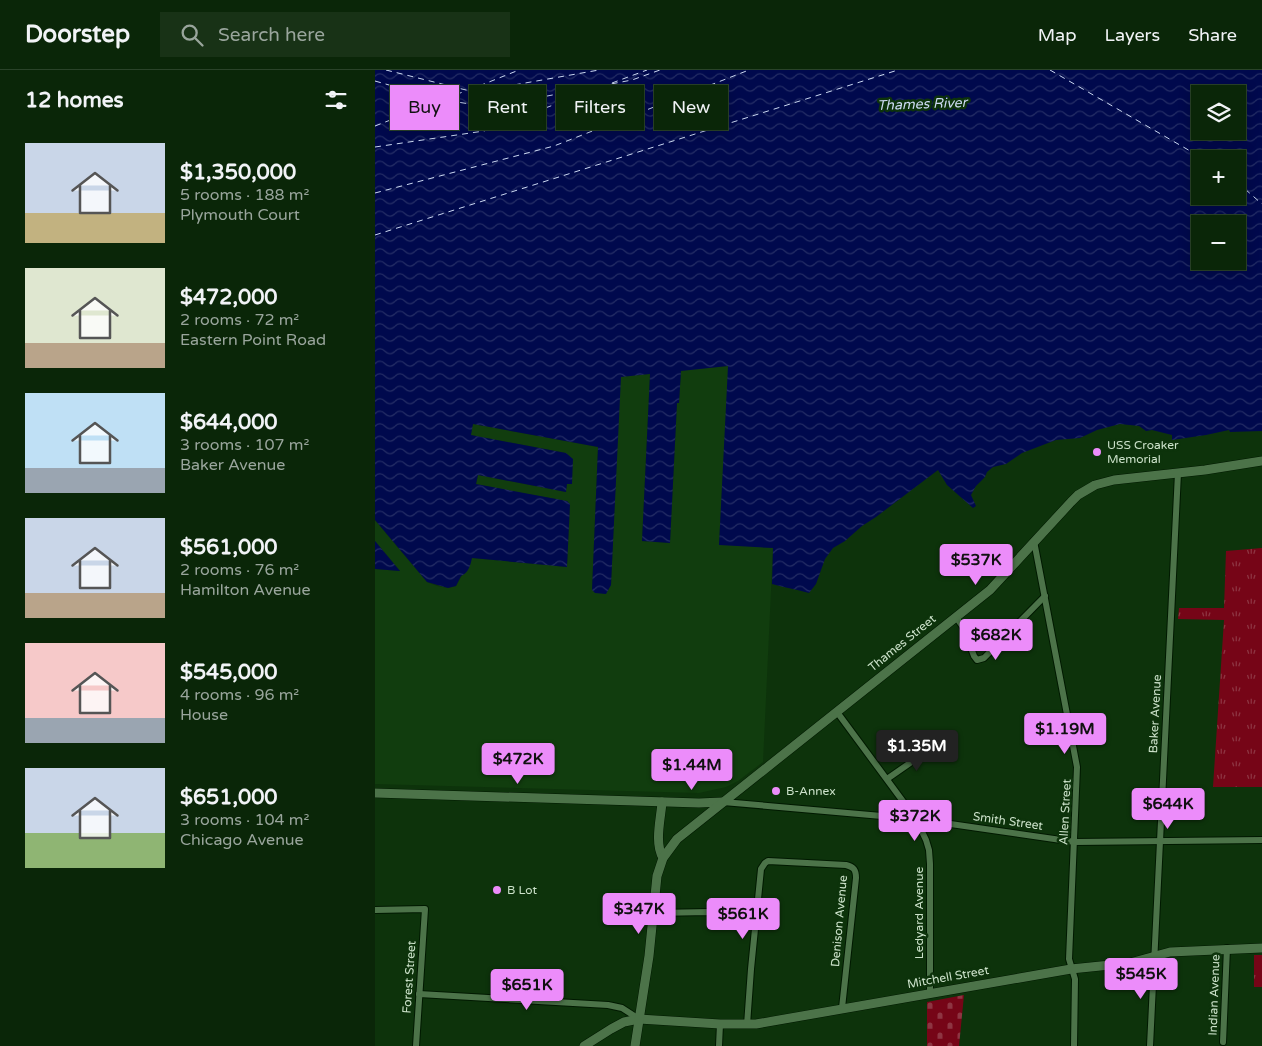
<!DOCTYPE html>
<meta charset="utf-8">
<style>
:root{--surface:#0a2608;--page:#183216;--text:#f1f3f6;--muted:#99a59c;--line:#2a4329;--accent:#ec8cfa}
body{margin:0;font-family:"Varela Round",sans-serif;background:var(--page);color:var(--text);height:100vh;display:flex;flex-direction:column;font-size:19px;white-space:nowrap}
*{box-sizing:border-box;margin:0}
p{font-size:16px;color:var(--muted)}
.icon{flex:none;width:28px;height:28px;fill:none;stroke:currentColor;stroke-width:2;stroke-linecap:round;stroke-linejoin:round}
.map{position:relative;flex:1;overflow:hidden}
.drawer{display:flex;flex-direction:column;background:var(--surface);width:375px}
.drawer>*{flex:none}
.top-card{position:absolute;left:15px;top:15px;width:475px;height:45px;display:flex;gap:10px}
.fabs{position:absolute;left:816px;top:15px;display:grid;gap:10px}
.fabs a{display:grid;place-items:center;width:55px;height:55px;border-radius:0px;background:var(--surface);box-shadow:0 2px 12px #0003,0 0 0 1px var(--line);font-size:25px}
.price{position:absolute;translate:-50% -42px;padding:0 11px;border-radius:5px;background:var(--accent);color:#111;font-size:16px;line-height:32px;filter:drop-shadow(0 1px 2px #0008)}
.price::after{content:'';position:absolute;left:50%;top:30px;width:15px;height:11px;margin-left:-8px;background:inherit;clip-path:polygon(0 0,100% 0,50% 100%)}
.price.selected{background:#222;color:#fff}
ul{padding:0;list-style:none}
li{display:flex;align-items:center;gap:15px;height:125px;padding:0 25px}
li span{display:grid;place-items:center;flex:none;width:140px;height:100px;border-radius:0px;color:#555}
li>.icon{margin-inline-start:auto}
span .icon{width:60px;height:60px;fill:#fffc;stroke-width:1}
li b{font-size:21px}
h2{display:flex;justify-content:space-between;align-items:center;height:60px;padding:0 25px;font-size:21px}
.chip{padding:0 18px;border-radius:0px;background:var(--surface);box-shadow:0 2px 12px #0003,0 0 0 1px var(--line);font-size:18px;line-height:45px}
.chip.selected{background:var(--accent);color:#111}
header{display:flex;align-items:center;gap:30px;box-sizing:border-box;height:70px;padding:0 25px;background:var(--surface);border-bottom:1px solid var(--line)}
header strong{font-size:24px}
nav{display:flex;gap:28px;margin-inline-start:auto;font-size:18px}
.search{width:350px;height:45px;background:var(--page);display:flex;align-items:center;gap:12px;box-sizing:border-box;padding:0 18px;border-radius:0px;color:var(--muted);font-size:19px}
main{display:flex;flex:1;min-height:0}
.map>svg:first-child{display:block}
.built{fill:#113d0e}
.cemetery{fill:url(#cemetery-stones)}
.park{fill:url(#park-tufts)}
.water{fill:url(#water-waves);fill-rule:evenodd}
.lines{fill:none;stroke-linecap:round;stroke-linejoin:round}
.ferry{stroke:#ccd9f2;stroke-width:1;stroke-dasharray:6 5;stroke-linecap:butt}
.street-casing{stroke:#001900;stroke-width:8}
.secondary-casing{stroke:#001900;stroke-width:10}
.street{stroke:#4c7349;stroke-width:6}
.secondary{stroke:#4c7349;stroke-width:9}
.poi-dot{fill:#ec8cfa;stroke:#0d330b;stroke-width:2}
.labels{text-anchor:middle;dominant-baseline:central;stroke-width:5;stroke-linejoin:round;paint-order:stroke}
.poi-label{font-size:12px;fill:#cce2ca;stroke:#0d330b;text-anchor:start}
.street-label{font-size:12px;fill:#cce2ca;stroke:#0d330b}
.water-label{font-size:14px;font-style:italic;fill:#ccd9f2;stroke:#0d330b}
</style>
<header>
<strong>Doorstep</strong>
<div class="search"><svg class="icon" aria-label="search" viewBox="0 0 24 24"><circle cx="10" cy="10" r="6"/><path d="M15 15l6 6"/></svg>Search here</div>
<nav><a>Map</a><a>Layers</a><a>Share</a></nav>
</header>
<main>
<section class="drawer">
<h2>12 homes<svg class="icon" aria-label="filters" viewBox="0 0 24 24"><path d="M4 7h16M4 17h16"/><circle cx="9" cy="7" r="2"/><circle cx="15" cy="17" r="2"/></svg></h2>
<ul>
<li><span style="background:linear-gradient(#c9d6e8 70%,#c2b280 0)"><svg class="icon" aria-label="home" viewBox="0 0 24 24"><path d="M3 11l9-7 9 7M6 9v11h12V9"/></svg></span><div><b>$1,350,000</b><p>5 rooms · 188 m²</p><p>Plymouth Court</p></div></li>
<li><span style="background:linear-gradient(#dfe7d0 75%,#b9a48a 0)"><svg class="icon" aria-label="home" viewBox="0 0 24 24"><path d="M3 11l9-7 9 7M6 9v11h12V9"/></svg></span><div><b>$472,000</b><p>2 rooms · 72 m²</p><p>Eastern Point Road</p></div></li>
<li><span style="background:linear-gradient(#bfe0f5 75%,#9aa5b1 0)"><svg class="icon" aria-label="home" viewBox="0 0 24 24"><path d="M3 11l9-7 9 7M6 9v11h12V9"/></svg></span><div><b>$644,000</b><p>3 rooms · 107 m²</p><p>Baker Avenue</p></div></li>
<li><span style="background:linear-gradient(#c9d6e8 75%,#b9a48a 0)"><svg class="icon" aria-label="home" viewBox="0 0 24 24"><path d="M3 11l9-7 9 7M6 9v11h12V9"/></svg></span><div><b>$561,000</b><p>2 rooms · 76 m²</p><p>Hamilton Avenue</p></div></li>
<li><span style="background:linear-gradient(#f6c9c9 75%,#9aa5b1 0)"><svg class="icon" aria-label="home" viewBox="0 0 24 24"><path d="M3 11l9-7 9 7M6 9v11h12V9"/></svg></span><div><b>$545,000</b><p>4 rooms · 96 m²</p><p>House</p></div></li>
<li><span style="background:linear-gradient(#c9d6e8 65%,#8fb573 0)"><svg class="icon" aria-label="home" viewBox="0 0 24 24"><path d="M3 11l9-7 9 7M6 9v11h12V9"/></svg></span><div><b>$651,000</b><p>3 rooms · 104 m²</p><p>Chicago Avenue</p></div></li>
</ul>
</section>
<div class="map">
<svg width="887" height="976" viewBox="0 0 887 976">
<defs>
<pattern id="cemetery-stones" width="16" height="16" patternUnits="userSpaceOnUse" patternTransform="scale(1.25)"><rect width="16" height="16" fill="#760517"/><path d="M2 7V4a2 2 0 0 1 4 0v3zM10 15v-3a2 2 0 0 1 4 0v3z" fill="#8e3542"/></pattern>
<pattern id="park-tufts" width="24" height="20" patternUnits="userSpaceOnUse" patternTransform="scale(1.25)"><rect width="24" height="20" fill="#760517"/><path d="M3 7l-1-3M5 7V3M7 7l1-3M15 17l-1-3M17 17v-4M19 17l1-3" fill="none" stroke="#8e3542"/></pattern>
<pattern id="water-waves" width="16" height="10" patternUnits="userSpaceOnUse" patternTransform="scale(1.25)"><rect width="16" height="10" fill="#00094d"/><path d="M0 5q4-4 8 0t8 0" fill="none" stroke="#242d65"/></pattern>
</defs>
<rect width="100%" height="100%" fill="#0d330b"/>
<path class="built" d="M354,296l-10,178 54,4 -10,214 -25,19 -12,6 -27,6 -324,-9v-215l25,2 -25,-30v-21l52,62 10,4 11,2 8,-2 16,-28 95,9 3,-63 -3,-3 -91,-16 2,-10 88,17 1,-9 5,1 -6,-31 -96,-18 3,-11 125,23 -6,143 13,4 6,-9 9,-208 30,-4 -8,168 28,2 7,-140h2l2,-33z"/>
<path class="cemetery" d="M589,925l-5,51h-32v-44z"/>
<g class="park">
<path d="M887,478v239h-49l11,-167 -46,-1 1,-11h45l2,-57z"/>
<rect x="879" y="885" width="8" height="32"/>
</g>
<g class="water">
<path d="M0,0h887v361l-32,1 -1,-2 -23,5 -34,5v-5l-20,-5 -6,1 -7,-5 -19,-2 -23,6 -17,8 -24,2 -34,13 -16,11 -13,3 -6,5 -2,5 -9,9 -5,9 5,11 -3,2 -26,-23 -9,-15 -62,47 -14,9 -17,15 -12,7 -8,11 -9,25 -7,9c-13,-4 -24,-5 -37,-9l1,-36 -54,-3 9,-179 -47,5 -2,32h-2l-7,140 -28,-2 8,-167 -29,3 -10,208 -5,9 -11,-1 -3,-3 6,-143 -125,-23 -2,11 95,18 7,6 -1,25h-5l-1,8 -88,-17 -2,9 91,17 3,3 -3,63 -95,-9c-2,8 -3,14 -11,18l-5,10 -8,2 -21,-6 -52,-62zM825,24h37v37h-37zM825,89h37v37h-37zM825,154h37v37h-37z"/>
<path d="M0,471l25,30 -25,-2z"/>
</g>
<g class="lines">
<g class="ferry">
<path d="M11,0l88,22 125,-22"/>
<path d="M675,0l154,89"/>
<path d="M0,11l63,18 51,8 143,-27 28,-10"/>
<path d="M237,13l35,-13"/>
<path d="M94,20l50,-20"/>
<path d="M71,29l19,-8"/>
<path d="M0,56l67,-26"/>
<path d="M0,77l109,-16 120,-45"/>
<path d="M862,112l25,22"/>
<path d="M0,123l179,-47 195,-76"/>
<path d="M0,165l523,-165"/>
</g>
<g class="street-casing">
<g id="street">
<path d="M659,471l43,226 -8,192 6,20 -1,67"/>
<path d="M581,547l7,10 11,29 3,4 7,-2 61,-62"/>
<path d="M462,642l79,107 10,21 3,10 1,14v128"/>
<path d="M512,709l46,-32"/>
<path d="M348,732l193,17 159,23 187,-2"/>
<path d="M0,840l50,-1 -9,137"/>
<path d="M279,843l55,-1 47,4"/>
<path d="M44,924l189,11 14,3 17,11"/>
<path d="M372,955l4,-56 10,-100 4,-6 3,-2 78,4c8,2 10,5 10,13l-14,130"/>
<path d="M848,972l4,-94"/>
<path d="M344,976l1,-22"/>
<path d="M775,976l28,-573"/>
</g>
</g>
<g class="secondary-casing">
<g id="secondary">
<path d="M0,723l324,10 23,-1"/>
<path d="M287,732c-1,16 -8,41 1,56"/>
<path d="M209,976l27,-17 13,-7 15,-3 81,5h36l315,-55 59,-6 40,-11 92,-4"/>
<path d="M260,976l14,-90 8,-80 6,-18 14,-19 313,-249 81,-88 7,-7 17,-10 19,-5 91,-10 57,-9"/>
</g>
</g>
<use href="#street" class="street"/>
<use href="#secondary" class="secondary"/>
</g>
<g class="poi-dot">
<circle cx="722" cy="382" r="5"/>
<circle cx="401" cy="721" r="5"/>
<circle cx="122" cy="820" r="5"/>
</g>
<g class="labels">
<g class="poi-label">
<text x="732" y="375">USS Croaker<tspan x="732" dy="14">Memorial</tspan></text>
<text x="411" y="721">B-Annex</text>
<text x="132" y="820">B Lot</text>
</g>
<g class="street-label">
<text transform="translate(527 573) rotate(-39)">Thames Street</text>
<text transform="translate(780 644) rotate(-87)">Baker Avenue</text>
<text transform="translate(690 742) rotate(-87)">Allen Street</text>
<text transform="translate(633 751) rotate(8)">Smith Street</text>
<text transform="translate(544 843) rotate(-90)">Ledyard Avenue</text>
<text transform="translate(464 851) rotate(-85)">Denison Avenue</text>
<text transform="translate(34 907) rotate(-86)">Forest Street</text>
<text transform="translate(573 907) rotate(-10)">Mitchell Street</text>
<text transform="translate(839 925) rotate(-88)">Indian Avenue</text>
</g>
<g class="water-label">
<text transform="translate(547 34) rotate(-2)">Thames River</text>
</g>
</g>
</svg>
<div class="fabs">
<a><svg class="icon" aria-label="layers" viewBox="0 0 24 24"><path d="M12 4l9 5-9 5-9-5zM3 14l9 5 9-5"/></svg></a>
<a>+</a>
<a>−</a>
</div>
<b class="price" style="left:601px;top:516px">$537K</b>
<b class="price" style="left:621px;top:591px">$682K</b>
<b class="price" style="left:690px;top:685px">$1.19M</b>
<b class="price selected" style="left:542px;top:702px">$1.35M</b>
<b class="price" style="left:143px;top:715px">$472K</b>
<b class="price" style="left:317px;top:721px">$1.44M</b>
<b class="price" style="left:793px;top:760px">$644K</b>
<b class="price" style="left:540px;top:772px">$372K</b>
<b class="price" style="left:264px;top:865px">$347K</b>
<b class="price" style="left:368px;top:870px">$561K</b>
<b class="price" style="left:766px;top:930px">$545K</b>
<b class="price" style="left:152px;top:941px">$651K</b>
<div class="top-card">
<a class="chip selected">Buy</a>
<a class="chip">Rent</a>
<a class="chip">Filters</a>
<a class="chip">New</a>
</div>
</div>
</main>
